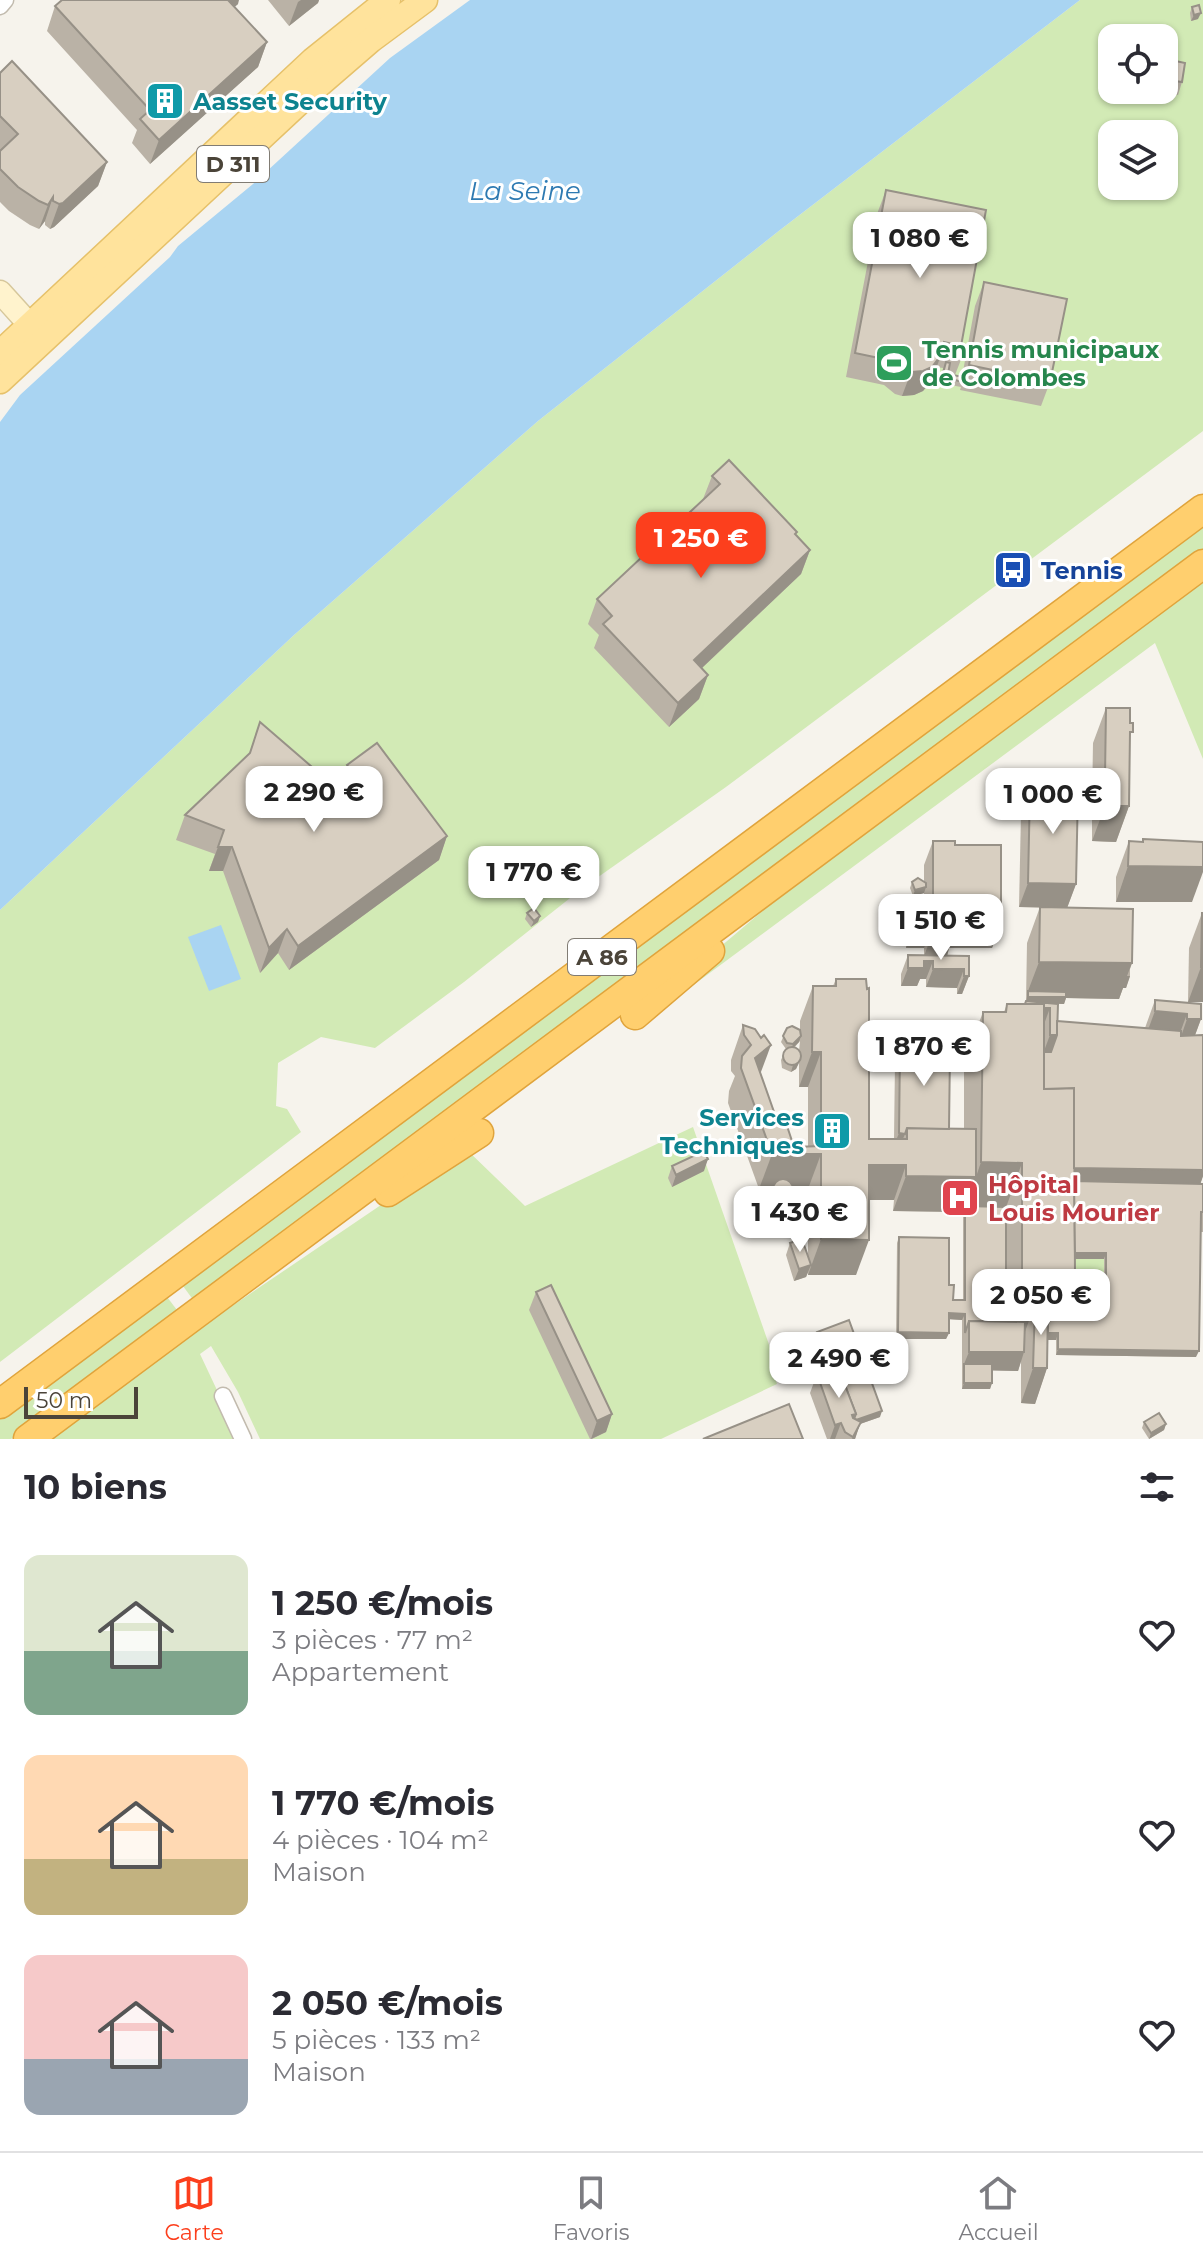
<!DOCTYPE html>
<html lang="fr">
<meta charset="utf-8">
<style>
:root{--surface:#fff;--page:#f2f2f3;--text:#2b2b33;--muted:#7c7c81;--line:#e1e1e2;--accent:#fc3f1d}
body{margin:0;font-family:Montserrat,sans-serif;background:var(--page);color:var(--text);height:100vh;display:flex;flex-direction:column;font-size:30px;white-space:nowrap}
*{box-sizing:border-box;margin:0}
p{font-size:26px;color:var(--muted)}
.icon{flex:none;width:44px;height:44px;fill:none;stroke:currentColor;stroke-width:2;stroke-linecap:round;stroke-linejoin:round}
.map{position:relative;height:1439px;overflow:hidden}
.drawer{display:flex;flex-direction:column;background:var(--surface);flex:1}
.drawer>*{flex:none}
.fabs{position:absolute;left:1098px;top:24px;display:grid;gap:16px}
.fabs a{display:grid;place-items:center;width:80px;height:80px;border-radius:16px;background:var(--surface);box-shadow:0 2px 6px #0004;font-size:40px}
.scale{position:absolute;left:24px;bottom:20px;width:114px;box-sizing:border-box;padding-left:8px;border:4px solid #4b4439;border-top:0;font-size:22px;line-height:28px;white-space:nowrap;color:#4b4439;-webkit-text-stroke:6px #fff;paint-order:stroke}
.price{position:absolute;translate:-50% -68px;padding:0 18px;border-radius:16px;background:#fff;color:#222;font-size:26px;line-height:52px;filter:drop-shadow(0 2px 4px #0008)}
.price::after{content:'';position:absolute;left:50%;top:48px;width:24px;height:18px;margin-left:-12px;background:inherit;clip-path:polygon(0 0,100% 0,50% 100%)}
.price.selected{background:var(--accent);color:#fff}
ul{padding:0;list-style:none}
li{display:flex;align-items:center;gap:24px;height:200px;padding:0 24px}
li span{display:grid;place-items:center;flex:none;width:224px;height:160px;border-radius:16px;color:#555}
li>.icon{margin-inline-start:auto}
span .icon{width:96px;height:96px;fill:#fffc;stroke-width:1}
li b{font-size:34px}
h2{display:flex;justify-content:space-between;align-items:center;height:96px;padding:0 24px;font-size:34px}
.tab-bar{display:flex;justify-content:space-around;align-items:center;height:112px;border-top:2px solid var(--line);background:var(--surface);font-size:22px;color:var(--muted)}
.tab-bar a{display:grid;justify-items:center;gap:4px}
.tab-bar .selected{color:var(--accent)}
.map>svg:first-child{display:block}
.green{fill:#d2eab5;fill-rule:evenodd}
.water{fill:#a9d4f2}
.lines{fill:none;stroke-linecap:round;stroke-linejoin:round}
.street-casing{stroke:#c2bbae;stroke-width:19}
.secondary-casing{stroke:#d6c79b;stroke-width:25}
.primary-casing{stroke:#e6c16a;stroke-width:27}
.highway-casing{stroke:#e0a43c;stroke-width:31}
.street{stroke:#fff;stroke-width:16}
.secondary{stroke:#fff3cd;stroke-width:22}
.primary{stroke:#ffe39c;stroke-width:24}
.highway{stroke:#ffcf6e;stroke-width:28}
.wall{fill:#bab2a6;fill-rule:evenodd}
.shaded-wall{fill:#979187}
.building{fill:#d8cfc1;stroke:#979187;stroke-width:2}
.labels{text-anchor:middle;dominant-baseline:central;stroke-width:6;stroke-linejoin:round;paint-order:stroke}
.shield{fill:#fff;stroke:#817c74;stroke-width:2}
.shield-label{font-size:22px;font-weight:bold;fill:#4b4439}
.culture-label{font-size:24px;font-weight:bold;fill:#0d838f;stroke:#fff;text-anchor:start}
.leisure-label{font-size:24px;font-weight:bold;fill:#27864d;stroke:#fff;text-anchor:start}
.transit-label{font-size:24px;font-weight:bold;fill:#164399;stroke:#fff;text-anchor:start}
.health-label{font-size:24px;font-weight:bold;fill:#be3a42;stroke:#fff;text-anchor:start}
.water-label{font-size:26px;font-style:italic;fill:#2e7ab2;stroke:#fff}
</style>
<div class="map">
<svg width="1203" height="1439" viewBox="0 0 1203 1439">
<rect width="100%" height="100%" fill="#f6f3ec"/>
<g class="green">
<path d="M1080,0h123v431l-477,356 -142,100 -120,95 -89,66 -54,-11 -43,26 -2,43 11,3 14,23 -301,230v-452l294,-275 244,-214 242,-191zM1112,38h52v52h-52zM1112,134h52v52h-52z"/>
<path d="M1203,519v34l-1009,748 -14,-19z"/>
<path d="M1203,581v178l-48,-116 -502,372 8,-18 104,-88z"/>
<path d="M693,1127l88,252 -5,2 1,3 -116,55h-401l-22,-47 -27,-46 -11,8 40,85h-189l122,-93 292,-198 60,58z"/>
<rect x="1056" y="1259" width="48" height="31"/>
<path d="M164,1293l16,21 -169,125h-11v-23z"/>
</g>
<g class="water">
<path d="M470,0h610l-300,230 -242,191 -244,214 -294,275v-488l20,-27 150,-138 8,-11 75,-62 137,-126z"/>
<path d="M221,925l20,54 -32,12 -21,-54z"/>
</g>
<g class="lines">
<g class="street-casing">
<g id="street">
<path d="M0,6l5,-6"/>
<path d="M223,1396l20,43"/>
</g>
</g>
<g class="secondary-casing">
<path id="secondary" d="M0,292l29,32"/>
</g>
<g class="primary-casing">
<g id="primary">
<path d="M0,353l313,-293 75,-60"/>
<path d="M0,381l305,-284 66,-57 54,-40"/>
</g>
</g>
<g class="highway-casing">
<g id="highway">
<path d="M635,1015l75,-64"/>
<path d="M388,1192l91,-59"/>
<path d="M0,1404l1203,-895"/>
<path d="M28,1439l1175,-875"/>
</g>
</g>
<use href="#street" class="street"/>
<use href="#secondary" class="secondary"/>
<use href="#primary" class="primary"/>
<use href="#highway" class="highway"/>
</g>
<g class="wall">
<path d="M268,0h51l-1,3 -29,23z"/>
<path d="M238,4l-4,3 33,35 -9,25 -108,97 -18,-21 5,-13 -90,-99 8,-25z"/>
<path d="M1192,7l6,12 -7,2 -1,-8z"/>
<path d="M1171,60l11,22 -4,13 -15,-3 4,-20z"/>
<path d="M0,73l107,89 -9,24 -44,41 -4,2 -5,-4v-4l-6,8 -9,-4 -21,-14 -9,-9z"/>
<path d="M886,190l75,156 1,11 -7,18 7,2 13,-71 9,-24 66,100 -9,24 -81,-16 1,-3 -21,-4 3,-15 -7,-1 -4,13 -9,11 -9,4 -12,1 -7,-2 -11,-9 -38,-8 31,-163z"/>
<path d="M712,476l85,56 -1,2 14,16 -9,24 -99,94 6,7 -9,24 -30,28 -75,-79 5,-13 -11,-11 9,-25 106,-100z"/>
<path d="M1106,708l24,31 -1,67 -13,36 -24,-1v-21h-3l1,-9 2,-7 1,-61z"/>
<path d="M260,722l78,67 9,-24 100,71 -8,24 -150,110 -11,-17 -18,20 -37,-102h-14l6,-17 -39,-14 9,-25 64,-61z"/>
<path d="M1030,789l46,95 -9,24 -48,-1 2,-94z"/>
<path d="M933,841l22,4 46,79 -9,24h-43l-2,8h22v20l-7,18h-5v-6l-31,-1v-8h-6l-3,7h-16v-12l7,-19 16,1v-8h-18v-23l9,-24h9v-8l-11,3 -3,-8 2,-6h12v-17z"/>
<path d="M1129,841l63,61h-76v-25z"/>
<path d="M1040,907l92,56 -2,6v7l-4,12h-3l-4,11 -53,-1 -2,6 -11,-1 4,18 88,7 10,-28 46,19 -6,16h8v141l-3,8h3v48h-2l-5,125 -140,-2v-15h-8l-1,28 -12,36 -14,-1v-42l-3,10 -26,-1v13l-2,6h-28v-69l-13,-1v14l-3,6h-50l1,-96 2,-6 50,48 4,15h10v-88l-70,-1 1,-11h-25l-13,75h-48v-3l-2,5 -12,4 -8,-26 4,-12 18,15v-69h-15l-4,14 8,27 -8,5 -9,-4 -3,-6 6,-16 -3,2 -9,-4 -3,-6 5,-12h-14l-31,-86 1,-12 6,-15 -4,-5v-11l12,-35 36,101 15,21 14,-1v-59h-9v-26l-3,8 -5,3 -9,-4 -1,-8 5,-11 -5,-7 6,-14 13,2v-9l13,-35h20l3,-7 33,160h25l1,-77 5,-12 49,79h15v-67l19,-50h21l3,-8h17l2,-3 1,-58zM800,1041l-1,10 -5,-3zM1075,1259h29v25h-32l3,-8z"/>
<path d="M527,913l13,3 -2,6 -7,5 -6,-8z"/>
<path d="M1202,913l1,89h-15l1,-54z"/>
<path d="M672,1166l32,5 -32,16 -4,-9z"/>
<path d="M536,1292l76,122 -6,18 -14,7h-2l-61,-129z"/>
<path d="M817,1332l63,85 -20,7 -5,15h-28l-17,-46 7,-19 9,-3 -12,-33z"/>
<path d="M1144,1422l22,2 -2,6 -15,9 -7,-11z"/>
</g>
<g class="shaded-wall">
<path d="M229,0h10l-1,4 -20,18z"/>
<path d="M301,0h18l-1,3 -29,23 9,-24z"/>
<path d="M1201,13l-3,6 -7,2 3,-6z"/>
<path d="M267,42l-9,25 -108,97 9,-24z"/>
<path d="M107,162l-9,24 -44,41 -4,2 9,-25z"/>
<path d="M53,197l-8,24 -6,8 9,-24z"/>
<path d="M941,355l-9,25 -9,11 -9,4 -12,1 9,-24z"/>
<path d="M810,550l-9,24 -116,110 9,-24z"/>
<path d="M708,675l-9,24 -30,28 9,-24z"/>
<path d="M1102,784l3,1 -13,35h-3z"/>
<path d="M1105,806h24l-13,36 -24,-1z"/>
<path d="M447,836l-8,24 -150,110 9,-24z"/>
<path d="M218,847h14l-9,24h-14z"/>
<path d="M1128,866l75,1v5l-11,30h-76z"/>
<path d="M1028,883l48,1 -9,24 -48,-1z"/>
<path d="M926,887l-2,6 -11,3 2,-6z"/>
<path d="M540,916l-2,6 -7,5 3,-6z"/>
<path d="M915,924h18l-9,24h-18z"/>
<path d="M955,924h46l-9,24h-43l-2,8h-23l9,-24z"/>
<path d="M287,929l-9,24 -18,20 9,-25z"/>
<path d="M924,961h9l-7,18h-6l-3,7h-16l7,-18z"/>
<path d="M1039,962l93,1 -5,13h3l-4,12h-3l-4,11 -53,-1 -2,6 -38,-1 2,-12z"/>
<path d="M1201,967h2v35h-15z"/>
<path d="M933,969h31l-7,19 -31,-1z"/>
<path d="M964,976h5l-7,18h-5z"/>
<path d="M1039,1008h11l-13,35z"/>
<path d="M1155,1011l32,3 -13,35 -32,-3z"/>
<path d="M1187,1019h14l-13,35h-13z"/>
<path d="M1050,1035h7l-13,36 -6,-4z"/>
<path d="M801,1036l-2,6 -8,8 2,-6z"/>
<path d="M771,1045l-13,35 -3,-22z"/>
<path d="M812,1052h9l-13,35h-9z"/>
<path d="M799,1063l-3,6 -5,3 2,-7z"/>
<path d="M899,1133l6,1 -5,12h-6z"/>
<path d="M772,1154h49l-13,35h-49z"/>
<path d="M708,1159l-4,12 -32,16 4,-12z"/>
<path d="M981,1162l41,1 -18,50 -39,-7 -2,6 -70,-1 13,-35 70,1z"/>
<path d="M869,1165h37l-12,35h-38z"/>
<path d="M1062,1168l141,2v6l-4,12 -142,-8z"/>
<path d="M792,1194l-4,12 -8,5 4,-12z"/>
<path d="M801,1218l-4,12 -8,5 4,-12z"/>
<path d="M821,1239l48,1 -13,35h-48z"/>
<path d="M1059,1253h47l-2,6h-48z"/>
<path d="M811,1265l-5,12 -12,4 5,-12z"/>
<path d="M1022,1273l11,1 -18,50h-12z"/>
<path d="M1061,1275l14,1 -19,50 2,7 -2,7h-22l1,-36 -13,36h-7l18,-51z"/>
<path d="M949,1313l16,1 -3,6 -16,-1z"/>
<path d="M898,1332l51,1 -3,6h-50z"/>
<path d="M1058,1349l141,2 -3,6 -140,-2z"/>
<path d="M969,1352h55l-6,19 -54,-1v-6z"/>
<path d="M1033,1368h14l-12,36 -14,-1z"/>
<path d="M964,1383h28l-2,6h-28z"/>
<path d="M882,1411l-2,6 -20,7 -5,15h-3l8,-15 -10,4 2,-13z"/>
<path d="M612,1414l-6,18 -15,7 6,-18z"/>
<path d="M841,1423l-6,16h-5l5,-14z"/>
<path d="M1166,1424l-2,6 -15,9 2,-6z"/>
</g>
<g class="building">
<path d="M62,0h166l39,42 -108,98 -19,-21 10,-9 -95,-104z"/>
<path d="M1199,5l2,8 -7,2 -2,-8z"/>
<path d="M1171,60l14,3 -3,19 -14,-2z"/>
<path d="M12,61l95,101 -44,41 -4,1 -6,-3v-4l-5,8 -9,-4 -21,-14 -18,-18v-18l18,-17 -18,-18v-43z"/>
<path d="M886,190l100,20 -25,136 3,1 -2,10 -7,-1 2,-11 -13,-3 -3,13 -9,12 -9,4 -12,1 -7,-2 -11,-9 -38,-8z"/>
<path d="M984,282l83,17 -17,83 -81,-17z"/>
<path d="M946,362l4,1 -2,11 15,3v5l-21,-5z"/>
<path d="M729,460l68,72 -2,2 15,16 -116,110 14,15 -30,28 -75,-79 9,-8 -15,-17 123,-115 -8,-8z"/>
<path d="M1106,708h24v15h3v9h-3l-1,74h-24v-21l-3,-1 1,-8h2z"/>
<path d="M260,722l96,83 10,-13 -19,-27 30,-22 70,93 -149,110 -11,-17 -18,19 -37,-101h-14l6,-17 -39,-15 65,-62z"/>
<path d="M1030,789l48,1 -2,94 -48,-1z"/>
<path d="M1143,839l60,3v25l-75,-1 1,-25 14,1z"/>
<path d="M933,841h22v4h46v79h-46v8h-22v-8h-18v-23h18z"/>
<path d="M918,878l8,5v4l-11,3 -3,-8z"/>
<path d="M1040,907l93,2 -1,54 -93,-1z"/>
<path d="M534,908l6,8 -6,5 -7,-8z"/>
<path d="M1202,913h1v54h-2z"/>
<path d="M908,955l61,1v20h-5v-7h-31v-8h-9v7h-16z"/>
<path d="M836,979h30l1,10 2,-1v151h38v-11l69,1v48l-70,-1v-11h-37v75l-48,-1v-85h-49l-31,-86 1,-12 9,-11 -7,-10 -1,-10 12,4 6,9 3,-3 7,10 -16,13 24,68h8l7,21 27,-1v-94h-9l1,-66h23z"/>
<path d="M1028,991l38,1v5h-38z"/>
<path d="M1155,1000l46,4v15h-14v-5l-32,-3z"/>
<path d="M1026,1001l32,3 -1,31h-7v-27h-6v-4h-19z"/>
<path d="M1007,1004h37v85l30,-1 1,188 -14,-1v14h-28v-15l-11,-1v-110l-41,-1 2,-150h23z"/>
<path d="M1057,1021l124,10v5l22,-1v135l-129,-2v-80l-30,1v-37h7l6,-17z"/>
<path d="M792,1026l8,4 1,6 -8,8 -6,-1 -4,-7 4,-8z"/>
<path d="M904,1046l42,2 4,3 -1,78 -42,-1 -2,6 -6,-1 1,-83z"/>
<circle cx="792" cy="1056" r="9"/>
<path d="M704,1151l4,8 -32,16 -4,-9z"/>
<circle cx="783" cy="1189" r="10"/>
<path d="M1074,1181l129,3v28h-2l-2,139 -141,-2v-16h-10v-9l2,-4h9l13,-36h34v-31h-31z"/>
<circle cx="792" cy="1213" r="10"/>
<path d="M965,1206l41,1v111h11v4l-48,-1 -4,12v-19l-16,-1v20l-51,-1 1,-95 50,1v47h5l-1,15h12z"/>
<path d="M802,1239l9,26 -12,4 -9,-26z"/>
<path d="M551,1285l61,129 -15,7 -61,-129z"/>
<path d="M1035,1304l13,1 -1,63h-14z"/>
<path d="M849,1320l33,91 -26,9 -2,-1 2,-5 -18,-47 -8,2 -13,-37z"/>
<path d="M969,1321l56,1 -1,30h-55z"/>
<rect x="964" y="1364" width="28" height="19"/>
<path d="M838,1367l18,47 -4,1 1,3 8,4 -8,15 -8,-5 -4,-9 -6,2 -18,-51z"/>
<path d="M789,1404l14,35h-100z"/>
<path d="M1159,1413l7,11 -15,9 -7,-11z"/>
</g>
<defs>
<g id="building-square" transform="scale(2)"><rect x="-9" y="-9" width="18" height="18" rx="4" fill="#0f9aa8" stroke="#fff"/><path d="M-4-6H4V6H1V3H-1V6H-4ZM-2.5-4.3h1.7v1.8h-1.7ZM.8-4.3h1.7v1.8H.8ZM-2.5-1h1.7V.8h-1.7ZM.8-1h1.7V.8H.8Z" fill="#fff"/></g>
<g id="stadium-square" transform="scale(2)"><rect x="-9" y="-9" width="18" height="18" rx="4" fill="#2e9e5b" stroke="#fff"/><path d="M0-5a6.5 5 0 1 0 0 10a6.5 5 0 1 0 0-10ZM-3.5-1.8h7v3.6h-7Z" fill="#fff"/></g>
<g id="bus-square" transform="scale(2)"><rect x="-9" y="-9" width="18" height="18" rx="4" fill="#1a4fb4" stroke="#fff"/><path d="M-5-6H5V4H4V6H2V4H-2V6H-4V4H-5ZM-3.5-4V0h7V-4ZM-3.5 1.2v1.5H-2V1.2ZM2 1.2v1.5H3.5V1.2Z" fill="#fff"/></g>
<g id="hospital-square" transform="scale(2)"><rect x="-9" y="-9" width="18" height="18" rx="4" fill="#e0444e" stroke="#fff"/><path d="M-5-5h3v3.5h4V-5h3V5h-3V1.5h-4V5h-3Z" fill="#fff"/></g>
</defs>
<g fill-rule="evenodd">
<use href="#building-square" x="165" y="101"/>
<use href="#stadium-square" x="894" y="363"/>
<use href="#bus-square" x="1013" y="570"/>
<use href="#building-square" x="832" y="1131"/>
<use href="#hospital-square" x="960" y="1198"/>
</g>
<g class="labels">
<g class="shield">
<rect x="197" y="146" width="72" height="36" rx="6"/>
<rect x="568" y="939" width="68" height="36" rx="6"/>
</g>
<g class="shield-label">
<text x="233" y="164">D 311</text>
<text x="602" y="957">A 86</text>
</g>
<g class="culture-label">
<text x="193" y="101">Aasset Security</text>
<text x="804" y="1117" text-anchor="end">Services<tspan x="804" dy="28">Techniques</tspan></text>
</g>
<g class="leisure-label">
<text x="922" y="349">Tennis municipaux<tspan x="922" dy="28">de Colombes</tspan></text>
</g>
<g class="transit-label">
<text x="1041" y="570">Tennis</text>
</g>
<g class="health-label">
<text x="988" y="1184">Hôpital<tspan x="988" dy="28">Louis Mourier</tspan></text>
</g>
<g class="water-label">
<text x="525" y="191">La Seine</text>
</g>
</g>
</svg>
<div class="fabs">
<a><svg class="icon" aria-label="locate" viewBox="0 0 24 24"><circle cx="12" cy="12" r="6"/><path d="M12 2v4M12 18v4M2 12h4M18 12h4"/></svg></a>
<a><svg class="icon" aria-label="layers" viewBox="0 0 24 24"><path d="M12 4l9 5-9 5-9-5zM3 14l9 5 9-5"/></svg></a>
</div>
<div class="scale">50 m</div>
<b class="price" style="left:920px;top:280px">1 080 €</b>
<b class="price selected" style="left:701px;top:580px">1 250 €</b>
<b class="price" style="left:314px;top:834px">2 290 €</b>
<b class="price" style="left:1053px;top:836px">1 000 €</b>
<b class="price" style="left:534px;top:914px">1 770 €</b>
<b class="price" style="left:941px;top:962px">1 510 €</b>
<b class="price" style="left:924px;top:1088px">1 870 €</b>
<b class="price" style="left:800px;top:1254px">1 430 €</b>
<b class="price" style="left:1041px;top:1337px">2 050 €</b>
<b class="price" style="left:839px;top:1400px">2 490 €</b>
</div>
<section class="drawer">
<h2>10 biens<svg class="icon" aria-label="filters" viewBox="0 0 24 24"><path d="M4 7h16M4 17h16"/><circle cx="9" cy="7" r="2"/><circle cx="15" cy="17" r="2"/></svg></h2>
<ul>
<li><span style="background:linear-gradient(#dfe7d0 60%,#7fa58c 0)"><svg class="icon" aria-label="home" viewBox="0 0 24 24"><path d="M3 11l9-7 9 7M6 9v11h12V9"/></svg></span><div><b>1 250 €/mois</b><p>3 pièces · 77 m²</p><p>Appartement</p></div><svg class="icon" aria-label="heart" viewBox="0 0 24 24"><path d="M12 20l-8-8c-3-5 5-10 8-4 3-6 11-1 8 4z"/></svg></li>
<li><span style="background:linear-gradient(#ffd9b3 65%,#c2b280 0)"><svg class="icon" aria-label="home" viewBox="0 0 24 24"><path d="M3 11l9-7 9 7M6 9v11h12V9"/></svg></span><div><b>1 770 €/mois</b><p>4 pièces · 104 m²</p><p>Maison</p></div><svg class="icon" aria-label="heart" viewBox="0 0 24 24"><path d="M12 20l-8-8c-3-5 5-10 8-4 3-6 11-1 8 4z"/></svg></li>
<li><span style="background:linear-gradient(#f6c9c9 65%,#9aa5b1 0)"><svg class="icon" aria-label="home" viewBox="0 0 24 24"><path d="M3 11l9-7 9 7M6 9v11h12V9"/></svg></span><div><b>2 050 €/mois</b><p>5 pièces · 133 m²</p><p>Maison</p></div><svg class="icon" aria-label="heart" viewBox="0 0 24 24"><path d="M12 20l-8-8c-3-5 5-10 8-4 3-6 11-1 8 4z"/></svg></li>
</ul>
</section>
<nav class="tab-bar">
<a class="selected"><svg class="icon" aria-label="map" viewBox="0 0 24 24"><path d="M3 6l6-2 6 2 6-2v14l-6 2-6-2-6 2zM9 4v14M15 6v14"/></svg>Carte</a>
<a><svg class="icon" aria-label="saved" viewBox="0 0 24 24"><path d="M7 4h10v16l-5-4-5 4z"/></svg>Favoris</a>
<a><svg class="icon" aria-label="home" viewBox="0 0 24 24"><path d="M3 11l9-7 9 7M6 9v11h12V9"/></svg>Accueil</a>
</nav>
